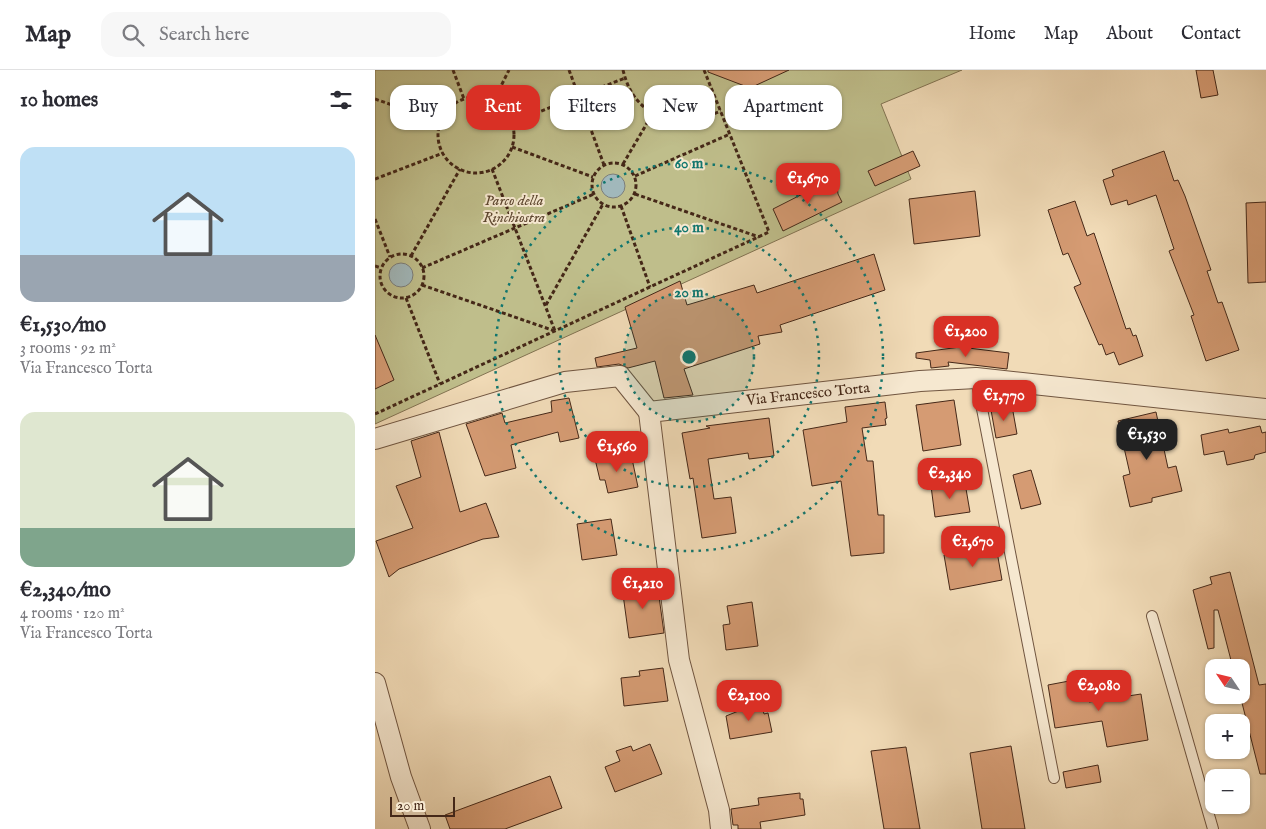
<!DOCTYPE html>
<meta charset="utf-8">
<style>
:root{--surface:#fff;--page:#f7f7f7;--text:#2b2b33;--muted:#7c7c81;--line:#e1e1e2;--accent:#d93025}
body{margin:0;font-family:"IM FELL English",serif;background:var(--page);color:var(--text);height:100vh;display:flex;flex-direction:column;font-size:19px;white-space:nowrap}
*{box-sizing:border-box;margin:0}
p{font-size:16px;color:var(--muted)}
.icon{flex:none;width:28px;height:28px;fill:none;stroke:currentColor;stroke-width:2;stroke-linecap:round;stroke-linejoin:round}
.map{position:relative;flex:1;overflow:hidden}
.panel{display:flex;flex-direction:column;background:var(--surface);width:375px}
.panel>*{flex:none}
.top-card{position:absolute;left:15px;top:15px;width:475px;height:45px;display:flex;gap:10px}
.needle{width:32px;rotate:305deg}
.tools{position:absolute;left:830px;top:589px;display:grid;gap:10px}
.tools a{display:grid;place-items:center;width:45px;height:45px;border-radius:10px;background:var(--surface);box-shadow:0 1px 4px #0004;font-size:25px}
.scale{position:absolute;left:15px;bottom:12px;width:65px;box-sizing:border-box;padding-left:5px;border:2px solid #452818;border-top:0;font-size:14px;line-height:18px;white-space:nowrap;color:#452818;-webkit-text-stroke:4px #f6e8d0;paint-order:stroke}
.price{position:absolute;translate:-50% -42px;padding:0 11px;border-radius:10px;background:var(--accent);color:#fff;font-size:16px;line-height:32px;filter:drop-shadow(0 1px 2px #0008)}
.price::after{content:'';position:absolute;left:50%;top:30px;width:15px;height:11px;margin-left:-8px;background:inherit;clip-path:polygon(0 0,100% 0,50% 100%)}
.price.current{background:#222;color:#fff}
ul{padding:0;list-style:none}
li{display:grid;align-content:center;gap:10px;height:265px;padding:0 20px}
li span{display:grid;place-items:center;height:155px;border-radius:15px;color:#555}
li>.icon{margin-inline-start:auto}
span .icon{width:90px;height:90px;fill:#fffc;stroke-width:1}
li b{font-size:21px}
h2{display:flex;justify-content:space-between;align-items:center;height:60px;padding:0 20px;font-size:21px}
.chip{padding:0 18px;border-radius:15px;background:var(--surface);box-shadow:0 1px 4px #0004;font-size:18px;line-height:45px}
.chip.current{background:var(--accent);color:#fff}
header{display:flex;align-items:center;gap:30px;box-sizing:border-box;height:70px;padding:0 25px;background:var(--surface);border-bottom:1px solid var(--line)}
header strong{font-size:24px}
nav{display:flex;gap:28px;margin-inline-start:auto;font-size:18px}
.search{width:350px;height:45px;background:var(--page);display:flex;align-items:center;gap:12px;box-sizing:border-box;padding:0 18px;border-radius:15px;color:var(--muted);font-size:19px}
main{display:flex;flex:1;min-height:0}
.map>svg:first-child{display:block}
.green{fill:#bfbe8b;stroke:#827352}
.water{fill:#a1b8bb;stroke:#7c7e7a}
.building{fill:#d59b73;stroke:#452818}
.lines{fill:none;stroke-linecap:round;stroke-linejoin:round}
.lane-casing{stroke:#705540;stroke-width:12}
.street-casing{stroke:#705540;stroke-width:22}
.path{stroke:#452818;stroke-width:3;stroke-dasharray:4 2.5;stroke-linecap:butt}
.lane{stroke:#f6e8d0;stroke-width:10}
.street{stroke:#f6e8d0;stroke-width:20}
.ring{fill:none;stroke:#0f766e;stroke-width:2.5;stroke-dasharray:2.5 5}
.labels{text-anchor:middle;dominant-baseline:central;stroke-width:4;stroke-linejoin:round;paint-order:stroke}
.park-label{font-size:15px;font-style:italic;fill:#5d462f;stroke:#f6e8d0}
.street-label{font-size:15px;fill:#452818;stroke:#f6e8d0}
.centre{fill:#0f766e;stroke:#f6e8d0;stroke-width:2.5}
.ring-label{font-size:15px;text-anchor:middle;font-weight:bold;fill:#0f766e;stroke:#f6e8d0;stroke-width:4;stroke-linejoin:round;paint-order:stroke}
</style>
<header>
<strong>Map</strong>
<div class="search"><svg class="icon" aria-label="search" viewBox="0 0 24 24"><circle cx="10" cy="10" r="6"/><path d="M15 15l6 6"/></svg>Search here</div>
<nav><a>Home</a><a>Map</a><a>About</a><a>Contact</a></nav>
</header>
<main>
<section class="panel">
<h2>10 homes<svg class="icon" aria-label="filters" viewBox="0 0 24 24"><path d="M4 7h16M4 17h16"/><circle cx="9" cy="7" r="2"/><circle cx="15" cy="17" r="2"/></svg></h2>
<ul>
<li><span style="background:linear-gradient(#bfe0f5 70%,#9aa5b1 0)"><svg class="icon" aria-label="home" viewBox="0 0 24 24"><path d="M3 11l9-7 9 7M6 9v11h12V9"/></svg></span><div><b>€1,530/mo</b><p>3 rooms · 92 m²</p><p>Via Francesco Torta</p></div></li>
<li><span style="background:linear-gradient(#dfe7d0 75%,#7fa58c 0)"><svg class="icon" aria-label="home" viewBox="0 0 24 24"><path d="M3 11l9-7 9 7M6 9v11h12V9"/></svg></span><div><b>€2,340/mo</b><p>4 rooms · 120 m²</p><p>Via Francesco Torta</p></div></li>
</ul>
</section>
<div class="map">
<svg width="891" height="759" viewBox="0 0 891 759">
<rect width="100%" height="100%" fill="#f1dbb7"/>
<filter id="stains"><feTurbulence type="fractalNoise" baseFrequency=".004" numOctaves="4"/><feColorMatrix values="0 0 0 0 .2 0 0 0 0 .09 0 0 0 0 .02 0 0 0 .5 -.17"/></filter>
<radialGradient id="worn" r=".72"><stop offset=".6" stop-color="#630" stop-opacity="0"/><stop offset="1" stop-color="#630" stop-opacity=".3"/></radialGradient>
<path class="green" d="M0,0h587l-81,34 30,75 -536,245z"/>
<g class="water">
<circle cx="238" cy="116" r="12"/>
<circle cx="26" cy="205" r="12"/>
</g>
<g class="building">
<path d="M333,0h81l-39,18 -42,-16z"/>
<path d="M821,0h17l5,25 -17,3z"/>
<path d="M538,81l7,15 -45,20 -7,-15z"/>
<path d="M789,81l10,30 4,-1 7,16 26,74 -4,1 11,32 4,-1 17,48 -33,11 -15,-45 3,-1 -25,-64 5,-2 -18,-54 -28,10 -1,-5 -16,5 -8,-25 11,-4 -2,-6z"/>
<path d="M461,107l2,17 4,8 -59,29 -10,-22z"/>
<path d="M600,121l5,45 -66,8 -5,-45z"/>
<path d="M700,131l12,35 7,-3 32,96 4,-1 3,8 3,-1 7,21 -24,9 -5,-13 -8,3 -4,-11 -3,1 -25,-58 7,-3 -13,-31 -5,2 -15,-45z"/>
<path d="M891,132v80l-18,1 -2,-80z"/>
<path d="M499,184l11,36 -105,35 2,7 -24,4 2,8 -76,25 9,26 -29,3 -9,-37 -27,7 -9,-4 -22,3 -2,-9 42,-10 -12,-41 55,-26 7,24 67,-20 3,8z"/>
<path d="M0,265l19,45 -19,9z"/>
<path d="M585,277l49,6 -2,16 -59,-7 1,4 -18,2 -1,-8 -14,-2v-5z"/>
<path d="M194,328l10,40 -19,4 -2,-10 -47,13 5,23 -31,8 -19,-52 36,-11 3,10 47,-11 -1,-11z"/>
<path d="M579,330l7,45 -38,6 -7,-46z"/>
<path d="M510,332l2,16 -2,1 1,6 -24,3 5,33h6l5,54h6v38l-33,3 -10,-75 -29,5 -9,-56 44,-8 -2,-15z"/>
<path d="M637,336l5,28 -21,4 -5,-28z"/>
<path d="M781,342l12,56 8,-2 6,25 -30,7v4l-22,5 -7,-31 7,-2 -12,-53z"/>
<path d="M394,348l5,38 -25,3 -1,-6 -40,6 6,40 17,-2 5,36 -34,5 -9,-60 -3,1 -8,-46 28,-5 -4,-2z"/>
<path d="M885,356l2,7 4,-1v20l-11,3 -1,4 -27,6 -3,-14 -20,4 -3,-20 27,-6 1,4z"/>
<path d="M64,362l21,80 26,-9 13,34 -16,2 -84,30 -10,8 -13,-36 37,-13 -17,-42 25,-9 -10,-36z"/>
<path d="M256,384l7,33 -30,6 -3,-13h-5l-5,-21z"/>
<path d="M656,400l10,34 -20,5 -8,-34z"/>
<path d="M590,413l5,29 -35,5 -4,-31z"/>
<path d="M236,449l6,36 -35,5 -5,-36z"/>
<path d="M621,476l6,34 -52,10 -6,-35z"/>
<path d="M855,502l29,113 7,-1v90h-6l-20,-79 1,-27h-8l-15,-58h-4v38l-6,1 -15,-59 19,-6 -2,-7z"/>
<path d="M282,512l7,51 -35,5 -7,-51z"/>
<path d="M377,532l6,44 -32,4 -3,-25 7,-1 -3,-18z"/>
<path d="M288,598l5,33 -44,5 -3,-28 19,-2 -1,-5z"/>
<path d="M710,608l4,24 52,-8 7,46 -41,7 -5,-26 -47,7 -7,-43z"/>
<path d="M386,632l3,12 4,-1 4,19 -42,7 -4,-23z"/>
<path d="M275,674l12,30 -47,18 -10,-25 15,-6 -4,-10 15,-5 2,5z"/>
<path d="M636,676l14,83h-43l-12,-76z"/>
<path d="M531,677l14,82h-36l-13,-78z"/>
<path d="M723,695l3,17 -35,6 -3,-16z"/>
<path d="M175,706l12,32 -57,21h-55l-5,-14z"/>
<path d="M425,723v6h3l2,16 -45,7 1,7h-23v-4h-5l-2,-16 28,-4 -1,-7z"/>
</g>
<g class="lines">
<g class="lane-casing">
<g id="lane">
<path d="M601,308l78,400"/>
<path d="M777,546l61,213"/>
</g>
</g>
<g class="street-casing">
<g id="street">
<path d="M274,342l271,-31 56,-3 290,31"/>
<path d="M274,342l30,248 40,150 2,19"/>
<path d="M0,369l190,-57 55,-6 29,36"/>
<path d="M0,613l26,94 19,52"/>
</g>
</g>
<g class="path">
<path d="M78,0l11,29"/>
<path d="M194,0l35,95"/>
<path d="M248,0c12,51 55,58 98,41"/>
<circle cx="101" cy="65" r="38"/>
<path d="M0,29l66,23"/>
<path d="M118,32l16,-32"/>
<path d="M136,53l114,-45"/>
<path d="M137,77l81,30"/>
<circle cx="239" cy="115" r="22"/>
<path d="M248,94l30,-51"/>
<path d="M117,99l63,162"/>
<path d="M260,106l95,-42"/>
<path d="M0,109l68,-26"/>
<path d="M260,124l124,43"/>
<path d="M246,136l29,81"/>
<path d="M0,149l15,38"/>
<circle cx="27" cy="206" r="22"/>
<path d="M36,186l49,-87"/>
<path d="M0,196l6,2"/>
<path d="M47,198l172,-74"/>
<path d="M47,215l133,46"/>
<path d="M31,228l34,86"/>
<path d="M171,235l57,-101"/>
<path d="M0,344l394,-182 -65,-162"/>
</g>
<use href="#lane" class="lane"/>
<use href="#street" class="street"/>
</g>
<circle cx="314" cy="287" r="65" fill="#0f766e" fill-opacity=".12"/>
<g class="ring">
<circle cx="314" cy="287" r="65"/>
<circle cx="314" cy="287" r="130"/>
<circle cx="314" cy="287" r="194"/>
</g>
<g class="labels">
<g class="park-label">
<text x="139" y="130">Parco della<tspan x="139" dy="17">Rinchiostra</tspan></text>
</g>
<g class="street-label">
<text transform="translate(433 324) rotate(-6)">Via Francesco Torta</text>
</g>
</g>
<circle cx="314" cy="287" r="8" class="centre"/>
<g class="ring-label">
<text x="314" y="98">60 m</text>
<text x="314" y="162">40 m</text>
<text x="314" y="227">20 m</text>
</g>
<rect width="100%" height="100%" filter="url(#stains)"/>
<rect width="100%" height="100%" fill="url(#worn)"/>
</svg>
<div class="tools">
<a><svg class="needle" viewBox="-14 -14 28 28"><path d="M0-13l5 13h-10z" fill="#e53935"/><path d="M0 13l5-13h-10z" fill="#7c7c81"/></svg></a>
<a>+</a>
<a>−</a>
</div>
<div class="scale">20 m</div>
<b class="price" style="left:433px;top:135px">€1,670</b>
<b class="price" style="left:591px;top:288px">€1,200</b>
<b class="price" style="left:629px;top:352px">€1,770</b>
<b class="price current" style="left:772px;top:391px">€1,530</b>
<b class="price" style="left:242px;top:403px">€1,560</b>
<b class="price" style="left:575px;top:430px">€2,340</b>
<b class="price" style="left:598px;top:498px">€1,670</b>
<b class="price" style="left:268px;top:540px">€1,210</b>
<b class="price" style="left:724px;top:642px">€2,080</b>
<b class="price" style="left:374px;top:652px">€2,100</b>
<div class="top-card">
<a class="chip">Buy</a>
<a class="chip current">Rent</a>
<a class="chip">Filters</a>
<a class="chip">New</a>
<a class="chip">Apartment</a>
</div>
</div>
</main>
